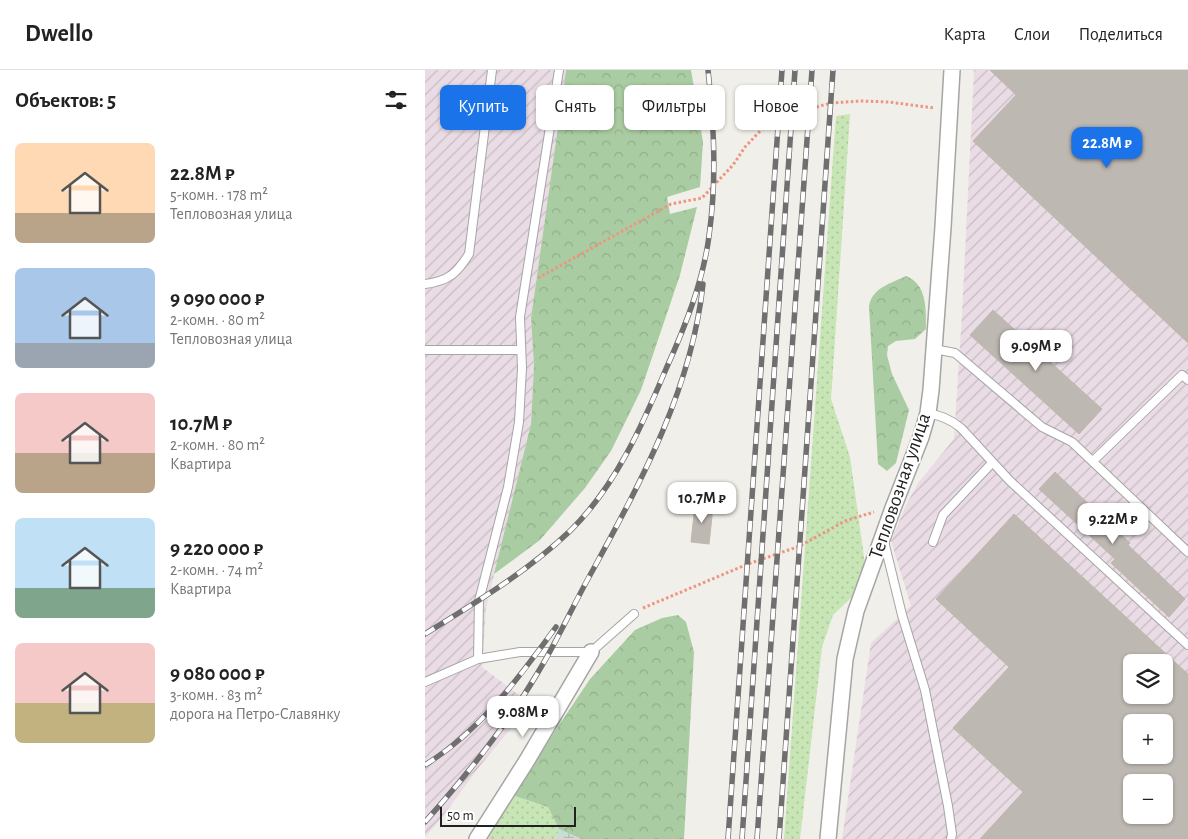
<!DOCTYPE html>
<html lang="ru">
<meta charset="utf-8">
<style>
:root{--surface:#fff;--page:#f2f2f2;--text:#222;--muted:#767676;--line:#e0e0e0;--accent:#1a73e8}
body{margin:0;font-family:"Alegreya Sans",sans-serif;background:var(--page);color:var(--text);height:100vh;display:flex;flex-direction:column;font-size:19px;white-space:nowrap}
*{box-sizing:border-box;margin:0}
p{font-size:16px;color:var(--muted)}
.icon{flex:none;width:28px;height:28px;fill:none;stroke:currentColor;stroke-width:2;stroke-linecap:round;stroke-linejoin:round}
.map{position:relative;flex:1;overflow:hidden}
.sheet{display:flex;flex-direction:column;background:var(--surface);width:425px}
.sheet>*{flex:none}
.top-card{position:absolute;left:15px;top:15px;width:475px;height:45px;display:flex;gap:10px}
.controls{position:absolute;left:698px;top:584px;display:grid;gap:10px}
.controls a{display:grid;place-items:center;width:50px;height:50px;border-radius:8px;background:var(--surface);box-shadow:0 1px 4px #0004;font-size:25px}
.scale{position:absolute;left:15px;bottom:12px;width:136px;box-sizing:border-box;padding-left:5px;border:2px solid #212121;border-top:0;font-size:14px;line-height:18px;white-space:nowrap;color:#212121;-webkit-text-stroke:4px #fff;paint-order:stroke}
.price{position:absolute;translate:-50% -42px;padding:0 11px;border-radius:10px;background:#fff;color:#222;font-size:16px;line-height:32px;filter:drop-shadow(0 1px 2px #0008)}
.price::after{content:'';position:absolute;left:50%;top:30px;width:15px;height:11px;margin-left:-8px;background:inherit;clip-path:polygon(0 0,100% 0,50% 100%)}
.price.current{background:var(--accent);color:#fff}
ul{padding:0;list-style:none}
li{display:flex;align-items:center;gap:15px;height:125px;padding:0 15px}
li span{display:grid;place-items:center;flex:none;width:140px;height:100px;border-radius:8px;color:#555}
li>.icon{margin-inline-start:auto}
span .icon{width:60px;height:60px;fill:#fffc;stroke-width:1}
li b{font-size:21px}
h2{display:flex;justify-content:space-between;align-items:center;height:60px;padding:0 15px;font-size:21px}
.pill{padding:0 18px;border-radius:8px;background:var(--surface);box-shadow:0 1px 4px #0004;font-size:18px;line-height:45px}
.pill.current{background:var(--accent);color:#fff}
header{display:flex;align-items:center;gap:30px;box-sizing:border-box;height:70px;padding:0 25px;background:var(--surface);border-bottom:1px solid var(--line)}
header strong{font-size:24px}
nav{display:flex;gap:28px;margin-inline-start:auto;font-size:18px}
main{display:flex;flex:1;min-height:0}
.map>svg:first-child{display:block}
.industrial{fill:url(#industrial-furrows);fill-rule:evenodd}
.grass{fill:url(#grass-dots)}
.forest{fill:url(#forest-crowns)}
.wetland{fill:url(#wetland-marsh)}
.building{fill:#beb8b2;stroke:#c1b8ad;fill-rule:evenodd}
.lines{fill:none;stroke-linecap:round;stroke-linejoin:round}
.lane-casing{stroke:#a5a5a5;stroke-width:10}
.street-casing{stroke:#a5a5a5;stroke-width:18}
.path{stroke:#ed957e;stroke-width:3;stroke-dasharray:2.5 2.5;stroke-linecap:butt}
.lane{stroke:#fff;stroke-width:8}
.street{stroke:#fff;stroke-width:15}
.rail-casing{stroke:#6f6f6f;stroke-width:5.5}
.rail{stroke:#fff;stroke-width:4;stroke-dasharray:11;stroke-linecap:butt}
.labels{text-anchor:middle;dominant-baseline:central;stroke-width:4;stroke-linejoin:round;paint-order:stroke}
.street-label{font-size:20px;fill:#212121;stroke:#fff}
</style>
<header>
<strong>Dwello</strong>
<nav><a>Карта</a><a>Слои</a><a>Поделиться</a></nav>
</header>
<main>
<section class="sheet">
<h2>Объектов: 5<svg class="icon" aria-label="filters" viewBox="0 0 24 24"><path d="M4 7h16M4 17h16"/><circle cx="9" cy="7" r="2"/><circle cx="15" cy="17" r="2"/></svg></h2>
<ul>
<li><span style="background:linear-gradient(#ffd9b3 70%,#b9a48a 0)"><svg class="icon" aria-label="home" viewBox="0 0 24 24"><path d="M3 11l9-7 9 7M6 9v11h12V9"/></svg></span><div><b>22.8M ₽</b><p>5-комн. · 178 m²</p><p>Тепловозная улица</p></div></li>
<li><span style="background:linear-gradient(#a9c7e8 75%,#9aa5b1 0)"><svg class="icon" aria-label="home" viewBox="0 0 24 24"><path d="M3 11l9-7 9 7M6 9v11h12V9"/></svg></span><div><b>9 090 000 ₽</b><p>2-комн. · 80 m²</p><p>Тепловозная улица</p></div></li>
<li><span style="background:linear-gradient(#f6c9c9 60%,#b9a48a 0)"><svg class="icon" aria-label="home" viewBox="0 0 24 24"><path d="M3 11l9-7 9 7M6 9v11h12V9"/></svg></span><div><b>10.7M ₽</b><p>2-комн. · 80 m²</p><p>Квартира</p></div></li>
<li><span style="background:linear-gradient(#bfe0f5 70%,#7fa58c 0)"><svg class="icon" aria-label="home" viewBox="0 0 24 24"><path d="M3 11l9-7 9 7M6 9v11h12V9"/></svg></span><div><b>9 220 000 ₽</b><p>2-комн. · 74 m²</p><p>Квартира</p></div></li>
<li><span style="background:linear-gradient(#f6c9c9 60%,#c2b280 0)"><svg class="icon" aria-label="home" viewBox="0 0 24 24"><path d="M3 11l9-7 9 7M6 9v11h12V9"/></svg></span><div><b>9 080 000 ₽</b><p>3-комн. · 83 m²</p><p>дорога на Петро-Славянку</p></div></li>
</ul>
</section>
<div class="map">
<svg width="763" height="769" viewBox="0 0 763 769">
<defs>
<pattern id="industrial-furrows" width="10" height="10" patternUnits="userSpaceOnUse" patternTransform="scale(1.25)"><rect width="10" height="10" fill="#e9dce5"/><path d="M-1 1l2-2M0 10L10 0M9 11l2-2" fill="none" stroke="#c8bcc4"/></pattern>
<pattern id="grass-dots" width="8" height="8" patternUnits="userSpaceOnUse" patternTransform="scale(1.25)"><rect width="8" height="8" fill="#c7e5b5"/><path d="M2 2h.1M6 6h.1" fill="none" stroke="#abc49b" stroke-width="1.8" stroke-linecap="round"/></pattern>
<pattern id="forest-crowns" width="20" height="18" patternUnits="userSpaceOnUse" patternTransform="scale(1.25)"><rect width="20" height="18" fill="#aacca2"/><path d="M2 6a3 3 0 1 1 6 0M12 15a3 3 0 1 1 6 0" fill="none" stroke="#92af8b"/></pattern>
<pattern id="wetland-marsh" width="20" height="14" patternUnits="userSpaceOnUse" patternTransform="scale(1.25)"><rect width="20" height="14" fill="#c8ddd5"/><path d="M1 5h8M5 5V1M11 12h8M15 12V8" fill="none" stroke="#acbdb7"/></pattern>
</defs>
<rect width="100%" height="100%" fill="#f1efe9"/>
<g class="industrial">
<path d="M0,0h141l-35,248 3,47 -3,59 -45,184 -4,59 49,37 -51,62 -40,54 -15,17z"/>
<path d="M549,0h214v769h-346l29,-196 40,-37 -20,-65 15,-36 12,-22 36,-44 8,-125zM706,592h33v33h-33zM706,652h33v33h-33zM706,712h33v33h-33z"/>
</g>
<g class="grass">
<path d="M425,44l-19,285 19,58 15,107 -11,31 -21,20 -11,32 -22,192h-16l52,-723z"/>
<path d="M87,725l36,12 11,22 -3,10h-68z"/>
</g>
<g class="forest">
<path d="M141,0h125l12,72 -3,45 -33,10 3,17 27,-7 -17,68 -39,115 -30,61 -26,37 -45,52 -46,34 37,-150 3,-59 -3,-47z"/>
<path d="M481,206c21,8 20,33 20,53l-11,10 -19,2 -8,5 -1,9 5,19 17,36 -13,53 -9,8 -9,-7 -9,-158c4,-19 21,-22 37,-30z"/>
<path d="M253,545l8,7 8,30 -10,187h-103l-22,-10 -11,-22 -36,-12 78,-116 45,-49 27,-12z"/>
</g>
<path class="wetland" d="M134,759l22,10h-25z"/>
<g class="building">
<path d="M565,0h198v273l-215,-202 43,-46z"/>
<path d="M568,240l109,99 -23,25 -109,-99z"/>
<path d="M630,402l75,71 -2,2 57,54 -16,18 -58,-54 4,-4 -76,-70z"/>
<path d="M270,435l18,2 -4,37 -18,-2z"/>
<path d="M589,444l174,160v165h-208l43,-47 -70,-64 56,-61 -73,-68zM706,592h33v33h-33zM706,652h33v33h-33zM706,712h33v33h-33z"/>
</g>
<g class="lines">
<g class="lane-casing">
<g id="lane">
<path d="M0,214c24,-3 32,-11 44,-30l23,-184"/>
<path d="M509,279l21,4 87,74 30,15 116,110"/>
<path d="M0,280h96"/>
<path d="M503,343c13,3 22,6 33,15l49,53 178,164"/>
<path d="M668,391l89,-86 6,5"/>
<path d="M459,471l18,74 23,75 23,116 4,28 -1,5"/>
<path d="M508,472l10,-27 49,-52"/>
<path d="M53,589l1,-58 29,-114 11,-65 3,-54 -2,-51 39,-247"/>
<path d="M0,612l53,-23 42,-7h71l43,-38"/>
</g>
</g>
<g class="street-casing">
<g id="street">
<path d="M52,769l49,-77 65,-110"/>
<path d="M403,769l17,-180 11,-48 37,-103 28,-71 7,-24 3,-23 12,-163 9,-157"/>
</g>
</g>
<g class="path">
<path d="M113,208l133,-74 31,-6 31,-33 12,-18 19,-20 15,-10 52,-14 30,-2 28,1 45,6"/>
<path d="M218,538l105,-44 52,-18 45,-25 29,-9"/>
</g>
<use href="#lane" class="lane"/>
<use href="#street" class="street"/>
<g class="rail-casing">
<g id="rail">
<path d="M0,564c50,-31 102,-62 145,-103 45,-44 72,-105 96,-162 19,-42 37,-87 43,-133 8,-57 5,-109 -1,-166"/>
<path d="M0,695c55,-34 93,-86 131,-138"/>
<path d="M0,752c41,-46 80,-94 112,-148 21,-34 37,-71 57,-106 49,-90 98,-181 109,-284"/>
<path d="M303,769l54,-769"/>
<path d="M317,769l53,-769"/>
<path d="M332,769l55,-769"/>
<path d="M354,769l54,-769"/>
</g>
</g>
<use href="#rail" class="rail"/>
</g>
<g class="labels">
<g class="street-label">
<text transform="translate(475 416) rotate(-71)">Тепловозная улица</text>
</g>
</g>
</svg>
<div class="controls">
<a><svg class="icon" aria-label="layers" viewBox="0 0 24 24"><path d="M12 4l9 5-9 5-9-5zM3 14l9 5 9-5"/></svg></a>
<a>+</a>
<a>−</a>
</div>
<div class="scale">50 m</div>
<b class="price current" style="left:682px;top:99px">22.8M ₽</b>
<b class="price" style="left:611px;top:302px">9.09M ₽</b>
<b class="price" style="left:277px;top:454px">10.7M ₽</b>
<b class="price" style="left:688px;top:475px">9.22M ₽</b>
<b class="price" style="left:98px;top:668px">9.08M ₽</b>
<div class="top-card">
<a class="pill current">Купить</a>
<a class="pill">Снять</a>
<a class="pill">Фильтры</a>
<a class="pill">Новое</a>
</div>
</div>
</main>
